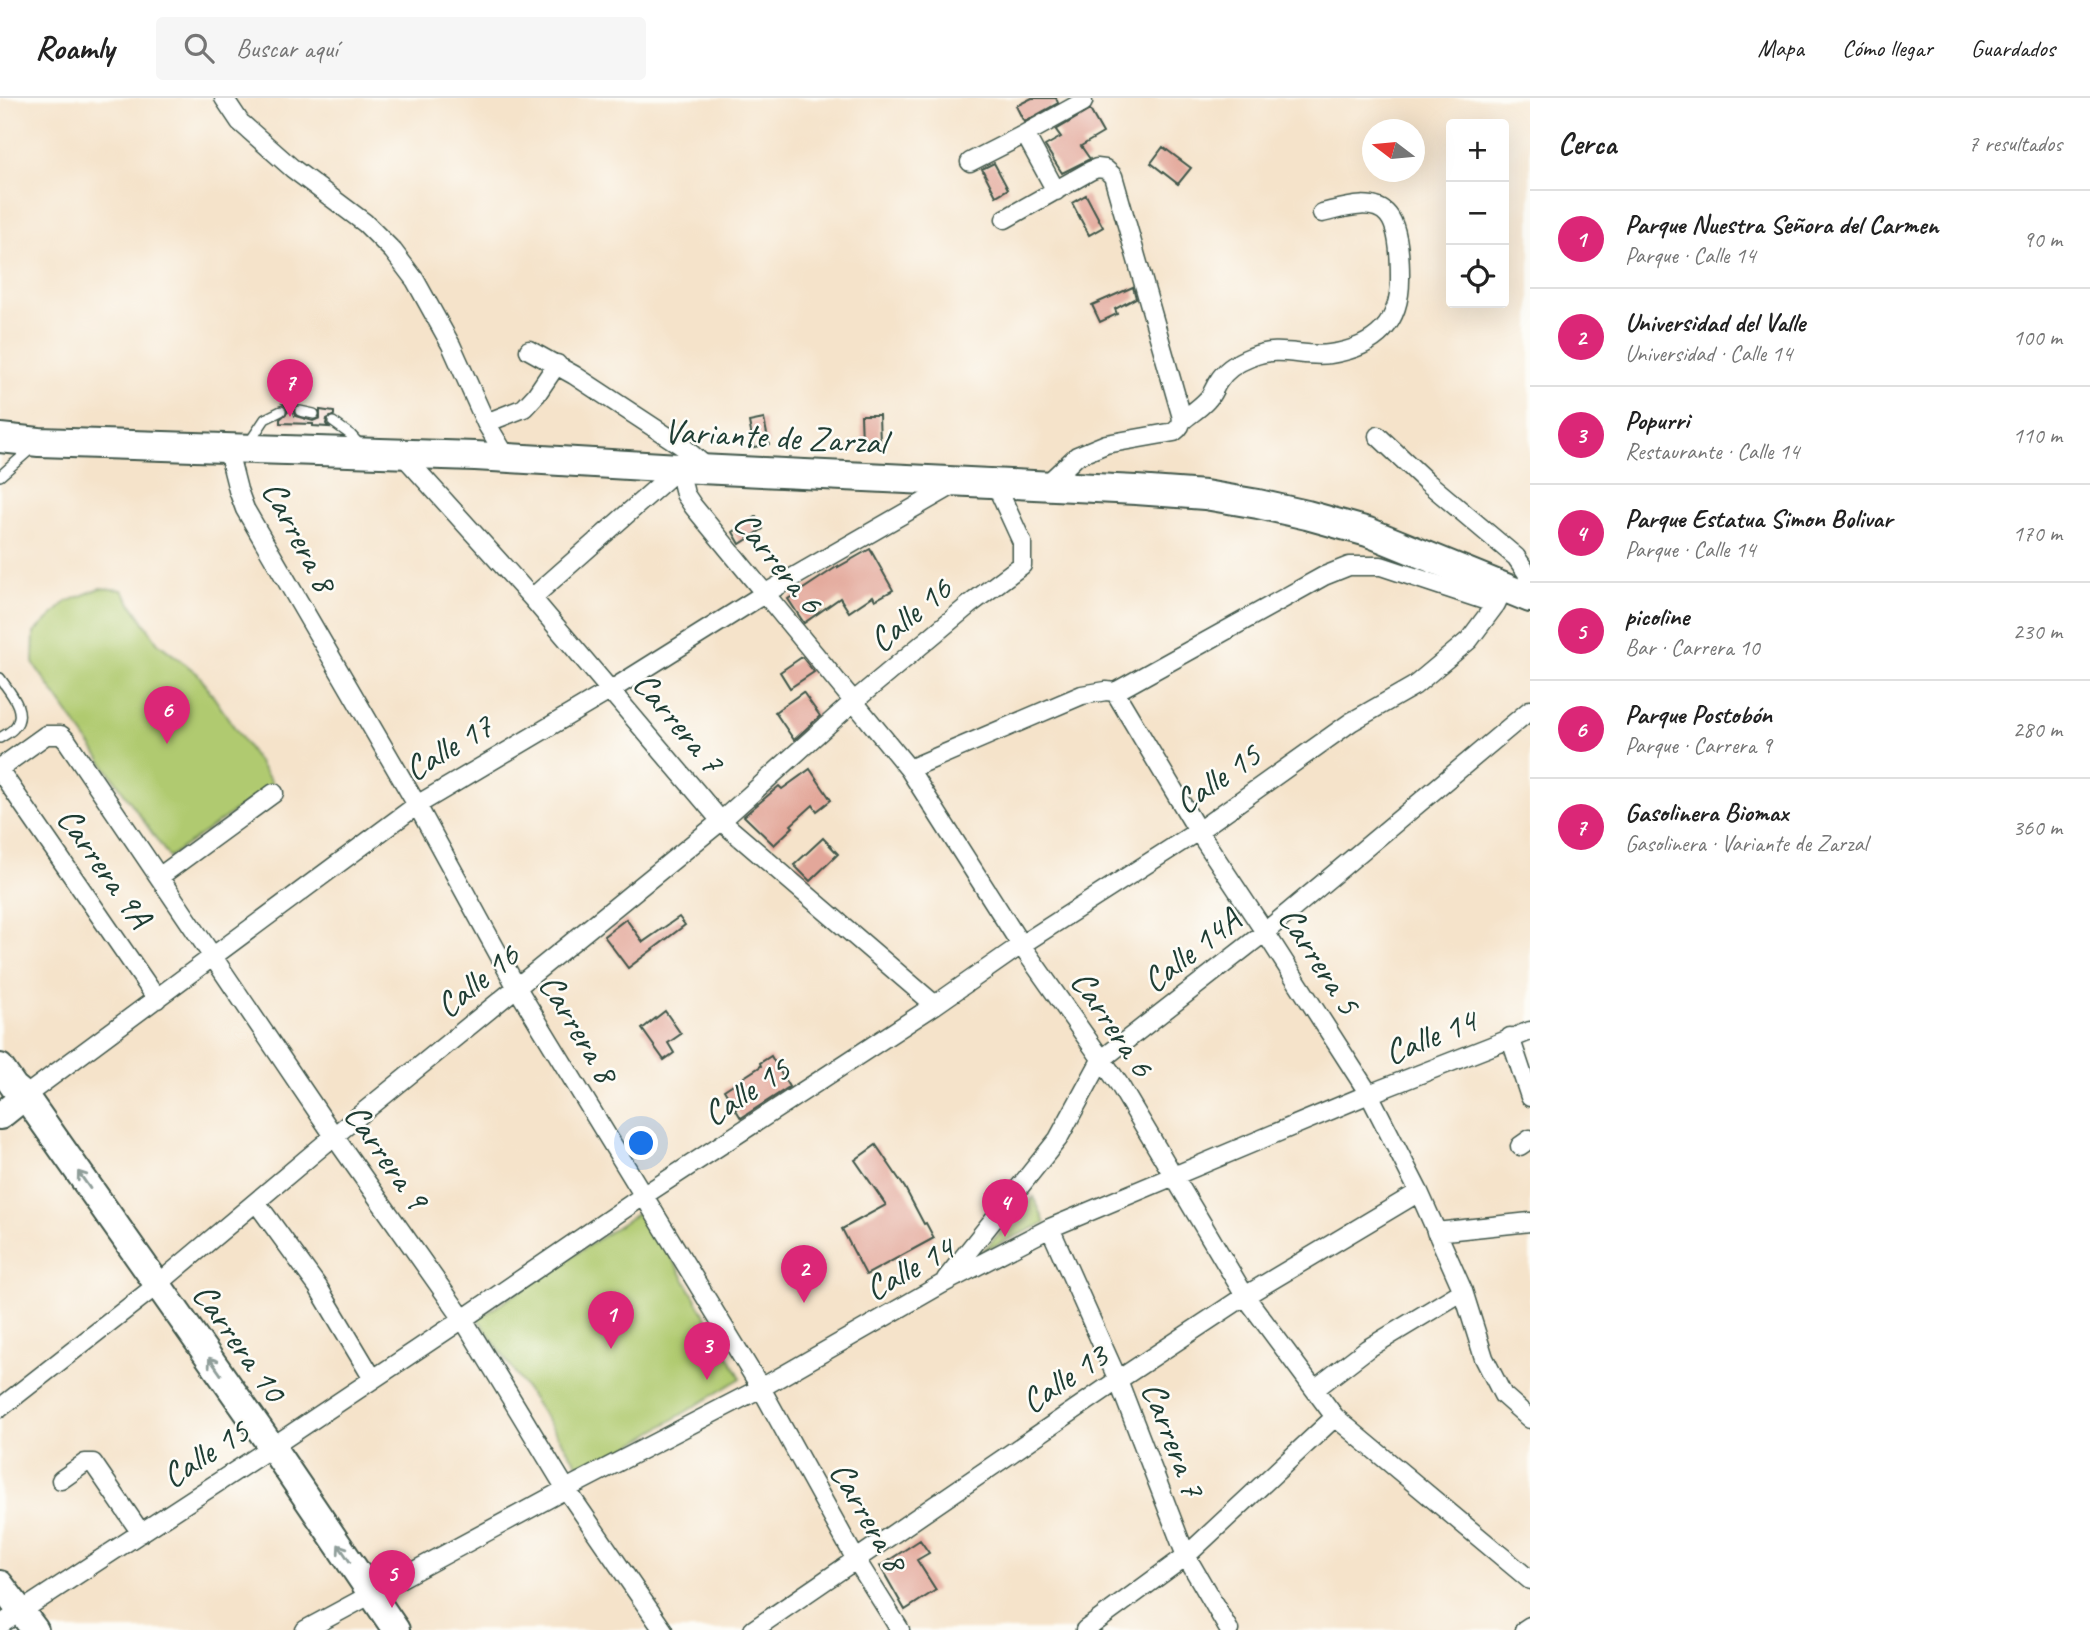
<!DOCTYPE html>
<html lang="es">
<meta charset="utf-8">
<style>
:root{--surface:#fff;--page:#f6f6f6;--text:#222;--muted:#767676;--line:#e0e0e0;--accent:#db2777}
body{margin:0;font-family:Caveat,sans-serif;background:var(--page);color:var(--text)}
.controls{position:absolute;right:21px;top:21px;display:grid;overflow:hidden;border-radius:7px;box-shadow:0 7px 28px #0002}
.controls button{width:63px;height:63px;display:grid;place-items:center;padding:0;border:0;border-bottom:2px solid var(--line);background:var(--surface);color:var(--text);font:35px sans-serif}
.compass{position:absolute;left:1362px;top:21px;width:63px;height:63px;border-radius:50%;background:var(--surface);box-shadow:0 7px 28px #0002;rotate:286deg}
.you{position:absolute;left:642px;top:1046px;width:24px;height:24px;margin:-18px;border:5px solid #fff;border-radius:50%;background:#1a73e8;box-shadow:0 0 0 10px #1a73e833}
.badge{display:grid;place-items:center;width:46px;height:46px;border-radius:50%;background:var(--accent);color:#fff;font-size:23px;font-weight:700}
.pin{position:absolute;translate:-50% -58px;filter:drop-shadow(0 2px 4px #0008)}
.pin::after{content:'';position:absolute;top:37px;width:24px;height:21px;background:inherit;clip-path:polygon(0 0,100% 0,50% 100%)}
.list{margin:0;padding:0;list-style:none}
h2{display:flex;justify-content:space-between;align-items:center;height:91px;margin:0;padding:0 28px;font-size:30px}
h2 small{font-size:23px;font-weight:400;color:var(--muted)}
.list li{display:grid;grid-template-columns:46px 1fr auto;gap:21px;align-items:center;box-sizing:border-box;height:98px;padding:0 28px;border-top:2px solid var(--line)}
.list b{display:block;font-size:26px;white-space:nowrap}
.list p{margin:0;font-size:23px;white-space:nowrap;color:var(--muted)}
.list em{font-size:23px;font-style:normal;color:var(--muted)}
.icon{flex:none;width:38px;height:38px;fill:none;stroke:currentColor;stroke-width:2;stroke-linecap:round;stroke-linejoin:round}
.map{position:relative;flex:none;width:1530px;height:1532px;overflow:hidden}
header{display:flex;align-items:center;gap:42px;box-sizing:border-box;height:98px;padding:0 35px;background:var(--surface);border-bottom:2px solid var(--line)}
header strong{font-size:33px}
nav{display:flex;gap:38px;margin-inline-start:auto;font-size:24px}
.search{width:490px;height:63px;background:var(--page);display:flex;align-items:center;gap:18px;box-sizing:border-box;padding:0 24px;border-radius:7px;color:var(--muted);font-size:26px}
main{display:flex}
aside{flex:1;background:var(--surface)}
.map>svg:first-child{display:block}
</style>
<header>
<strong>Roamly</strong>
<div class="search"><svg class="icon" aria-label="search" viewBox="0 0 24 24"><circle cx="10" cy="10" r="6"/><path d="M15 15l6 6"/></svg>Buscar aquí</div>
<nav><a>Mapa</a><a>Cómo llegar</a><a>Guardados</a></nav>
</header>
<main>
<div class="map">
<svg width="1530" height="1532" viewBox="0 0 1530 1532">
<rect width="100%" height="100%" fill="#fdfcf7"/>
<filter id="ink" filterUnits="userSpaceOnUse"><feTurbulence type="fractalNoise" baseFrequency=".0143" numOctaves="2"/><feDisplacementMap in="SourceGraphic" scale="14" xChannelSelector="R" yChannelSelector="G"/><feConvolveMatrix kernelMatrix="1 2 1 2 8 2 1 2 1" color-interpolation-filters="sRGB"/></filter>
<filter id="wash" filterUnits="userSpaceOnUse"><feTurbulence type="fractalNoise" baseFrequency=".00686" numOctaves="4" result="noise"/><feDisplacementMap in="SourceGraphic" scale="28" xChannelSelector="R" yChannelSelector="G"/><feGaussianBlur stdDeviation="1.57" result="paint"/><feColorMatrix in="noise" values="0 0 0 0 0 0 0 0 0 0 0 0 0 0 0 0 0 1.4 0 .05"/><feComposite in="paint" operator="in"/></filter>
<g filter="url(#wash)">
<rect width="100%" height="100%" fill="#f5e3ca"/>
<path fill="#b0ca70" stroke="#688452" stroke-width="2" d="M100 490 122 492 158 545 198 576 273 686 169 759 33 565 34 535 66 504Z
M1034 1099 1045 1125 983 1153Z
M644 1111 741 1280 584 1376 478 1221Z"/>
<g id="blocks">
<path fill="#e3a79a" d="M1032 0H1056L1058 5 1024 24 1016 8Z
M1090 12 1103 35 1081 48 1090 61 1062 75 1045 48 1061 39 1056 32Z
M1163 49 1191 70 1178 86 1151 65Z
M994 65 1008 91 996 98 982 71Z
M1086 97 1103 129 1089 137 1072 105Z
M1133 189 1136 200 1115 211 1117 216 1100 224 1092 207Z
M283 306 297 307 293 312 295 318 313 323 320 320V312L334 314V317L327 321 326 326 329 329 313 328V326L280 325V321L288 314 287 309Z
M861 317H879L880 344H862Z
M764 321 769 346 754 349 749 324Z
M756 419 763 431 740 446 733 434Z
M870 451 893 492 875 502 873 498 849 514 840 500 804 525 788 501 838 468V469Z
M802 559 814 574 790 590 780 574Z
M803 594 820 618 794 642 775 614Z
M810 671 831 702 817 713 813 707 791 727 793 729 774 747 744 718 779 688 782 691Z
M823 740 838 756 810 783 794 767Z
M679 819 685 827 628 870 604 838 626 821 643 844Z
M665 913 681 936 668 945 674 955 664 962 642 931Z
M771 958 789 989 741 1020 724 992 761 968 760 965Z
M876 1047 905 1090 924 1126 926 1125 934 1140 866 1177 842 1131 886 1107 855 1062Z
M920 1442 929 1455 917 1462 936 1492 905 1512 880 1468Z"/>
</g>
</g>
<g filter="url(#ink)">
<use href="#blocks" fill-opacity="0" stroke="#3f564a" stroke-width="2"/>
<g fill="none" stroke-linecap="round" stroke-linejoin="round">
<g stroke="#3f564a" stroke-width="12">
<path id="lane" d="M300 313 314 316
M333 324 351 337 361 348
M249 345 265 321 281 313
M0 378 32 350
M0 580C9 593 29 614 14 630 11 634 4 637 0 640"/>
</g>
<g stroke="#3f564a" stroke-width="21">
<path id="street" d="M224 0 240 24 292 70 365 125 393 153 415 182 451 247 486 325 507 360
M970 64 1025 36
M1056 93 1025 36 1083 4
M1005 121 1090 73 1097 70 1105 71 1113 78 1181 316C1183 324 1181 329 1174 334L1106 346 1077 358 1046 387
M529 252 574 277 682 348 709 371
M1182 323C1190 316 1200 310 1207 302 1212 297 1214 290 1218 284 1225 272 1238 264 1251 259 1280 247 1302 260 1330 256 1376 249 1401 226 1400 178 1400 161 1399 130 1388 117 1373 99 1340 111 1322 115
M486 325 524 310 536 297 557 266
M1378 338 1427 384 1516 459 1527 475 1530 489
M227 349 238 392 245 411 417 707 517 890 761 1290 855 1460 900 1532
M402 356 532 500 721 723 935 907
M532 500 679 370 685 396 693 408 909 671 1021 847 1119 986 1245 1198 1335 1319 1530 1482
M1115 594 1198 733 1265 834 1369 996 1419 1094 1463 1193 1484 1260 1503 1297 1530 1321
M0 670 46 637H61L67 643 334 1038 463 1221 566 1391 663 1532
M909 671 1082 597 1106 593 1115 594 1324 478 1349 468H1381L1496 506
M0 673 157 901
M159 779 274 695
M1510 939 1530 999
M25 998 417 707 611 592 764 496 957 385
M1520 1048 1530 1041
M256 1104 318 1189 373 1281
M1050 1130 1118 1282 1186 1458 1229 1532
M1436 1134 1530 1124
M946 1181 1058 1041 1101 962 1265 834 1530 612
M1315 1291 1367 1251 1463 1193
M0 1310 157 1187 334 1038 721 723 853 604 969 507 1022 467V444L995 385
M61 1382 85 1365H93L141 1435
M0 1527 272 1349 463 1221 643 1098 935 907 1021 847 1198 733 1351 624 1414 588 1469 542 1496 506 1504 489
M305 1532 566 1391 761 1290 942 1186 1050 1130 1369 996 1530 933
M753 1532 1118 1282 1245 1198 1419 1094
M1085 1532 1186 1458 1335 1319
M1524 1532 1530 1528"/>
</g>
<g stroke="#3f564a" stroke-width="30">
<path id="secondary" d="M0 969 14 989 25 998 272 1349 396 1532
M0 1018 25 998
M0 1486 35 1532"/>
</g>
<g stroke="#3f564a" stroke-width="32">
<path id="primary" d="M0 340 39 344 475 358 679 370 1136 392 1205 397 1258 406 1307 417 1368 434 1530 500"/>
</g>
<use href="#lane" stroke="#fff" stroke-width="9"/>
<use href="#street" stroke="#fff" stroke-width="18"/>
<use href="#secondary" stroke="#fff" stroke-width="26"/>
<use href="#primary" stroke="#fff" stroke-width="28"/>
</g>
<defs><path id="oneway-shaft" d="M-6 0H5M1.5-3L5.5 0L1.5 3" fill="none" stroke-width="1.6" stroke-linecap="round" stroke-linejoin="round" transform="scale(1.75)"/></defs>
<g stroke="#8f9e9a">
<use href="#oneway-shaft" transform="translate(84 1082) rotate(-125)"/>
<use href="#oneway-shaft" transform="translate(215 1268) rotate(-125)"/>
<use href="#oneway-shaft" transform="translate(344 1455) rotate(-124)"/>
</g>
</g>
<g text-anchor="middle" stroke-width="5" stroke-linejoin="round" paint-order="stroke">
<g font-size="35" fill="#1f3d34" stroke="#fdfcf7">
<text transform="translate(775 338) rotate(3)" y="12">Variante de Zarzal</text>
<text transform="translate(300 438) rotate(62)" y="12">Carrera 8</text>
<text transform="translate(779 464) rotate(51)" y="12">Carrera 6</text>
<text transform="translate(910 516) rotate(-40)" y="12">Calle 16</text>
<text transform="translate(679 624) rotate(50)" y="12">Carrera 7</text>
<text transform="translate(448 649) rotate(-31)" y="12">Calle 17</text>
<text transform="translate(1217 680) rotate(-35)" y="12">Calle 15</text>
<text transform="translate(105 769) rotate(55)" y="12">Carrera 9A</text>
<text transform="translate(1191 852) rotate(-38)" y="12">Calle 14A</text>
<text transform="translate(1320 862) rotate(57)" y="12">Carrera 5</text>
<text transform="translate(477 882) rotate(-39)" y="12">Calle 16</text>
<text transform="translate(1113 925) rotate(56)" y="12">Carrera 6</text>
<text transform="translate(579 930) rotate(59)" y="12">Carrera 8</text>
<text transform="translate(1430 938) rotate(-22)" y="12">Calle 14</text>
<text transform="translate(746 993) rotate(-33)" y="12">Calle 15</text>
<text transform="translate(387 1058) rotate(55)" y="12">Carrera 9</text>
<text transform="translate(909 1170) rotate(-29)" y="12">Calle 14</text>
<text transform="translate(240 1244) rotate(55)" y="12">Carrera 10</text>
<text transform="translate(1064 1280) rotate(-34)" y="12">Calle 13</text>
<text transform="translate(1174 1341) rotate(69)" y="12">Carrera 7</text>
<text transform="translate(205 1355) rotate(-33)" y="12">Calle 15</text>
<text transform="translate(869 1418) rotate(60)" y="12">Carrera 8</text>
</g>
</g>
</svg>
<div class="controls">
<button>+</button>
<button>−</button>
<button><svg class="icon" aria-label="locate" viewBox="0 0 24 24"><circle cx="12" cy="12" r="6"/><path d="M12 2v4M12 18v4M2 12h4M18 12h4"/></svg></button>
</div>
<svg class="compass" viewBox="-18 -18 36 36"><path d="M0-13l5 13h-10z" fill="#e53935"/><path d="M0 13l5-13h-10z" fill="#767676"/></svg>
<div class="you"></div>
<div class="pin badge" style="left:611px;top:1251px">1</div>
<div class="pin badge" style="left:804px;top:1205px">2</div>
<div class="pin badge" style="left:707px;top:1282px">3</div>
<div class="pin badge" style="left:1005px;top:1139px">4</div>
<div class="pin badge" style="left:392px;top:1510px">5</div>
<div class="pin badge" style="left:167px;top:646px">6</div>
<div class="pin badge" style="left:290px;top:319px">7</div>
</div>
<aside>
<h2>Cerca<small>7 resultados</small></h2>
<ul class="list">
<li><span class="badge">1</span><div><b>Parque Nuestra Señora del Carmen</b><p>Parque · Calle 14</p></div><em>90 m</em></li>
<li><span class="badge">2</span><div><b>Universidad del Valle</b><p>Universidad · Calle 14</p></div><em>100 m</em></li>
<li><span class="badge">3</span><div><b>Popurri</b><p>Restaurante · Calle 14</p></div><em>110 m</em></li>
<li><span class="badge">4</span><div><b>Parque Estatua Simon Bolivar</b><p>Parque · Calle 14</p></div><em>170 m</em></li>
<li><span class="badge">5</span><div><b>picoline</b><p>Bar · Carrera 10</p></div><em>230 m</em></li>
<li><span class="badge">6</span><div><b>Parque Postobón</b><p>Parque · Carrera 9</p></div><em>280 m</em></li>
<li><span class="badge">7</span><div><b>Gasolinera Biomax</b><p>Gasolinera · Variante de Zarzal</p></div><em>360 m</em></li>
</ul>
</aside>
</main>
